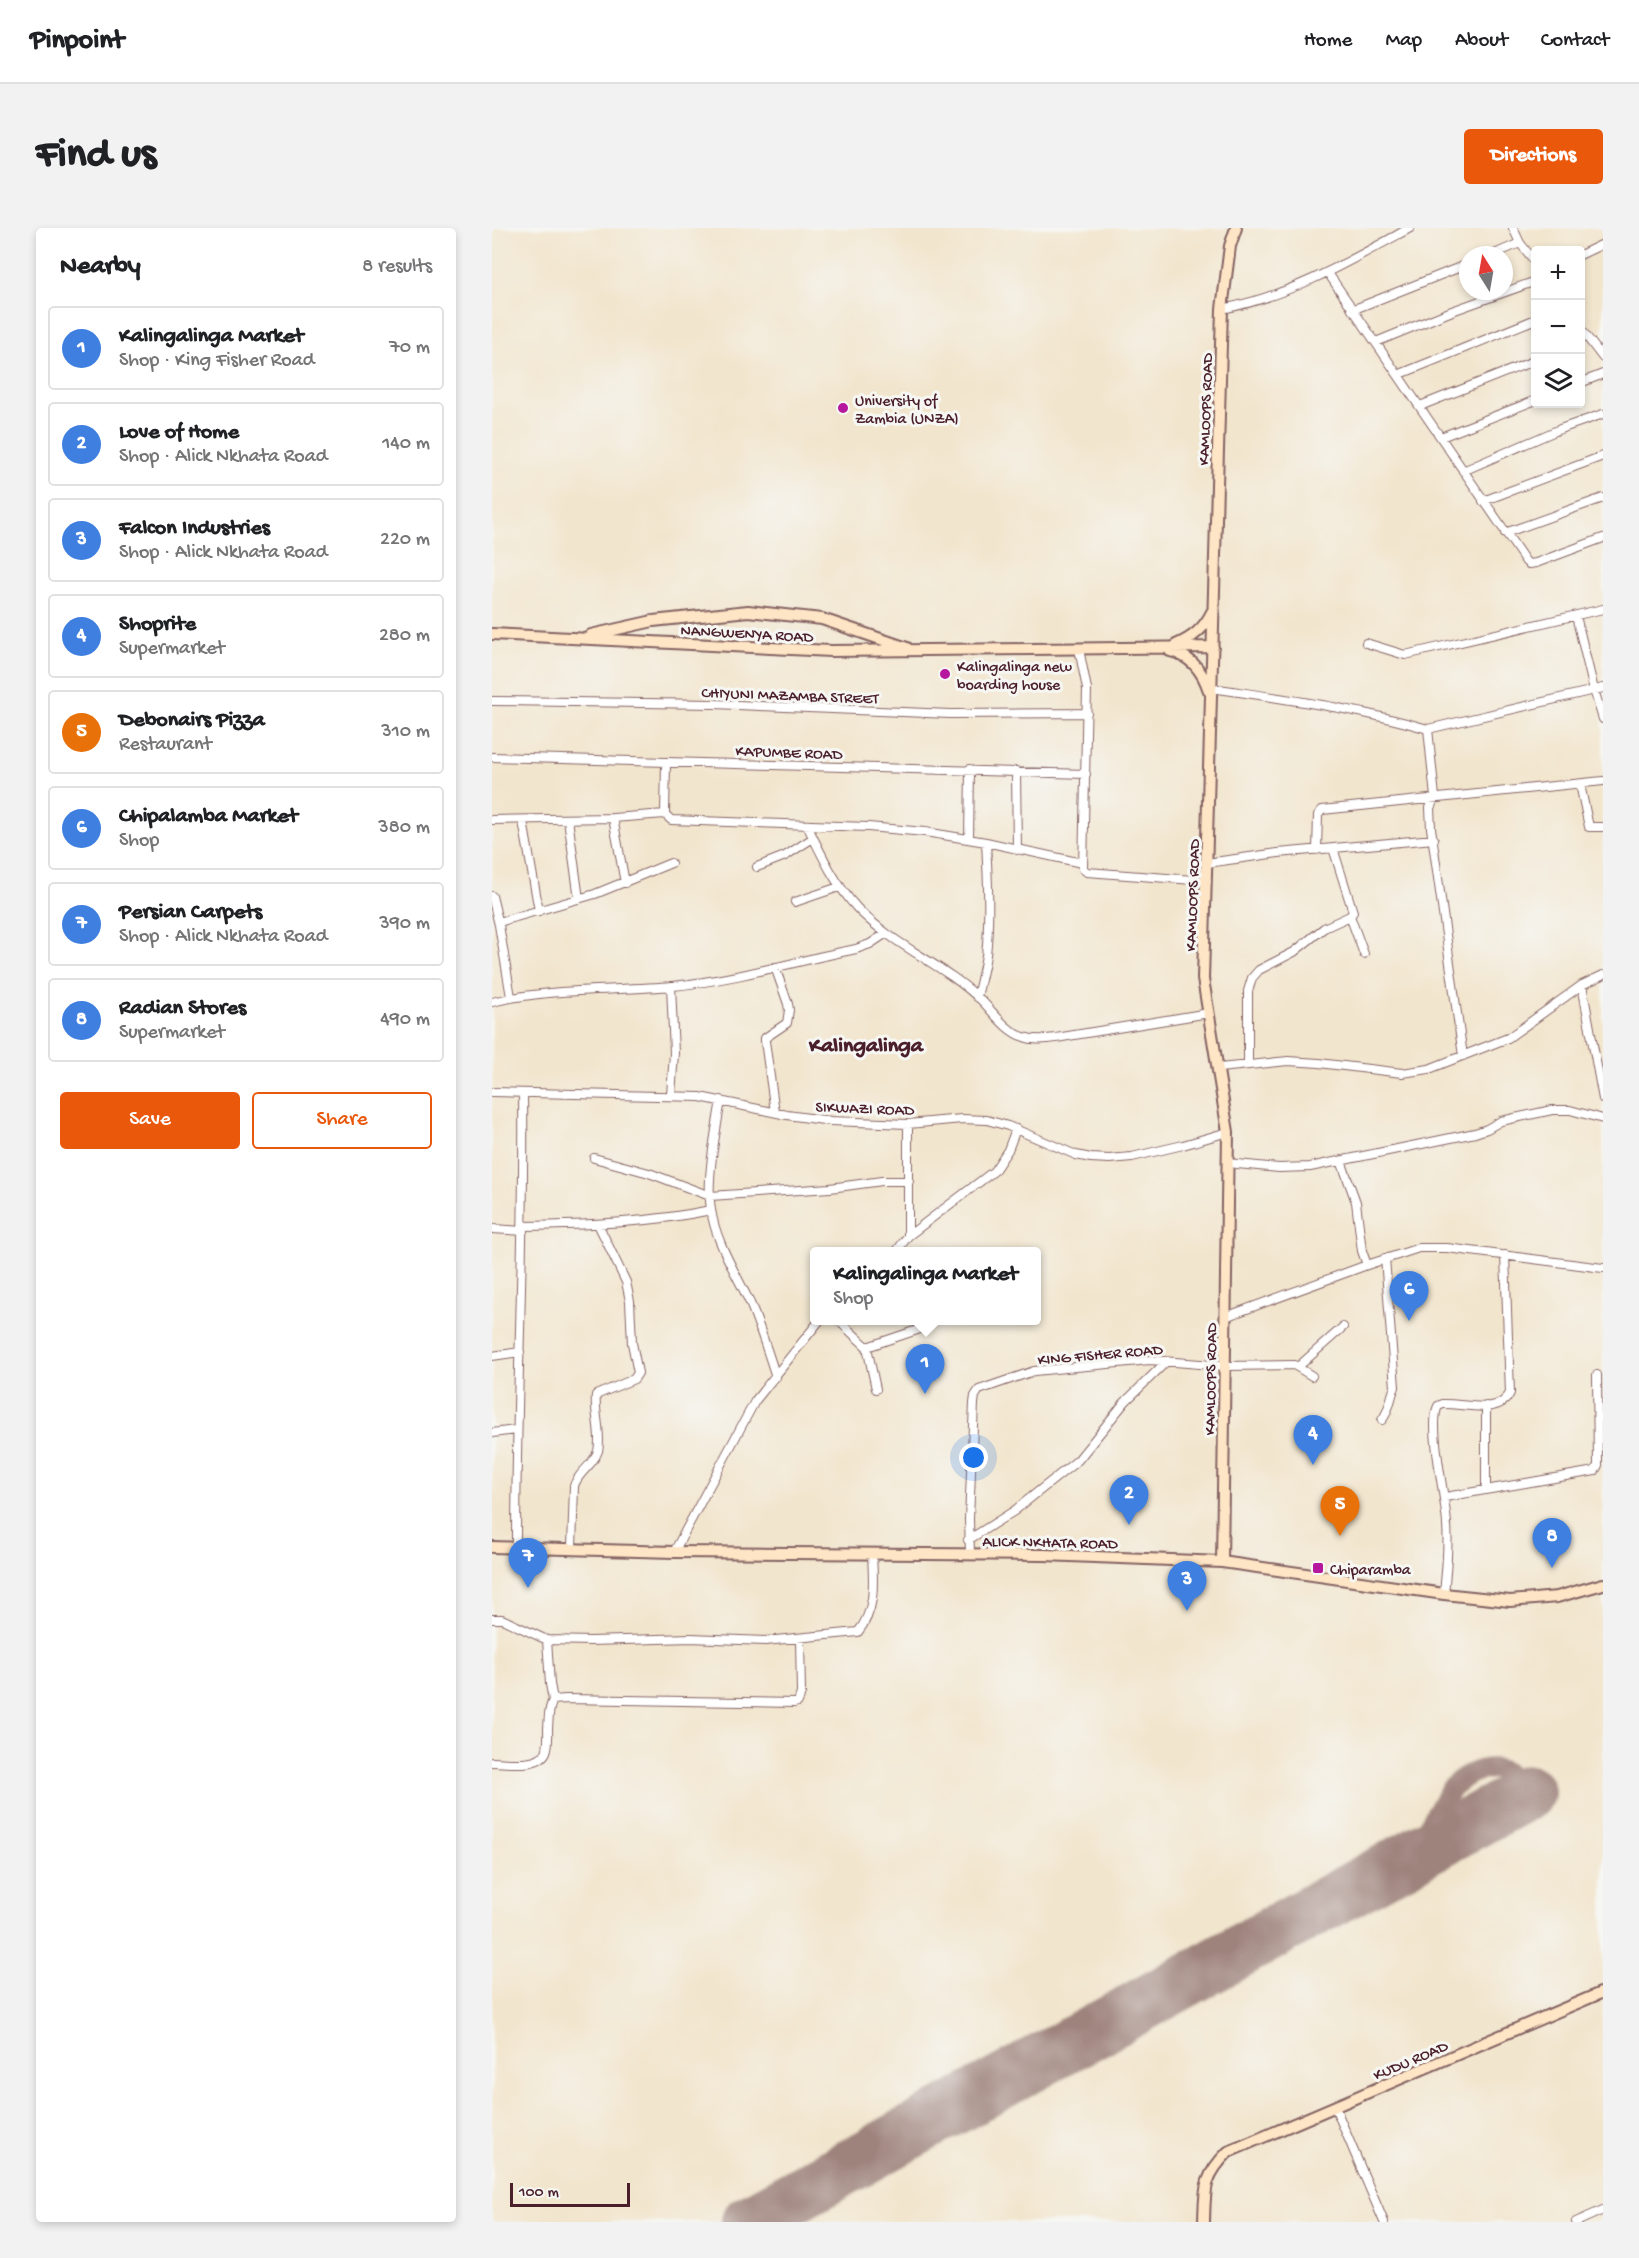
<!DOCTYPE html>
<meta charset="utf-8">
<style>
:root{--surface:#fff;--page:#f2f2f2;--text:#202124;--muted:#757577;--line:#e0e0e0;--accent:#ea580c}
body{margin:0;font-family:"Gochi Hand",sans-serif;background:var(--page);color:var(--text)}
.controls{position:absolute;right:18px;top:18px;display:grid;overflow:hidden;border-radius:6px;box-shadow:0 3px 9px #0003}
.controls button{width:54px;height:54px;display:grid;place-items:center;padding:0;border:0;border-bottom:2px solid var(--line);background:var(--surface);color:var(--text);font:30px sans-serif}
.compass{position:absolute;left:967px;top:18px;width:54px;height:54px;border-radius:50%;background:var(--surface);box-shadow:0 3px 9px #0003;rotate:349deg}
.scale{position:absolute;left:18px;bottom:15px;width:120px;box-sizing:border-box;padding-left:6px;border:3px solid #4a1f2b;border-top:0;font-size:16px;line-height:21px;white-space:nowrap;color:#4a1f2b;-webkit-text-stroke:4px #f6f6f2;paint-order:stroke}
.you{position:absolute;left:482px;top:1230px;width:21px;height:21px;margin:-15px;border:4px solid #fff;border-radius:50%;background:#1a73e8;box-shadow:0 0 0 9px #1a73e833}
.badge{display:grid;place-items:center;width:39px;height:39px;border-radius:50%;background:var(--accent);color:#fff;font-size:20px;font-weight:700}
.pin{position:absolute;translate:-50% -50px;filter:drop-shadow(0 2px 3px #0008)}
.pin::after{content:'';position:absolute;top:32px;width:21px;height:18px;background:inherit;clip-path:polygon(0 0,100% 0,50% 100%)}
.popup{position:absolute;left:318px;top:1019px;width:231px;height:78px;box-sizing:border-box;display:grid;place-content:center;border-radius:6px;background:var(--surface);filter:drop-shadow(0 2px 4px #0005);font-size:20px;white-space:nowrap;color:var(--muted)}
.popup b{font-size:22px;color:var(--text)}
.popup::after{content:'';position:absolute;left:50%;top:100%;margin-left:-12px;border:12px solid transparent;border-top-color:var(--surface)}
.list{margin:0;padding:0;list-style:none}
h2{display:flex;justify-content:space-between;align-items:center;height:78px;margin:0;padding:0 24px;font-size:26px}
h2 small{font-size:20px;font-weight:400;color:var(--muted)}
.list li{display:grid;grid-template-columns:39px 1fr auto;gap:18px;align-items:center;box-sizing:border-box;height:84px;margin:0 12px 12px;padding:0 12px;border:2px solid var(--line);border-radius:6px}
.list b{display:block;font-size:22px;white-space:nowrap}
.list p{margin:0;font-size:20px;white-space:nowrap;color:var(--muted)}
.list em{font-size:20px;font-style:normal;color:var(--muted)}
.actions{display:flex;gap:12px;padding:18px 24px}
.actions a{flex:1;padding:14px 0;border:2px solid var(--accent);border-radius:6px;text-align:center;font-size:21px;color:var(--accent)}
.actions .main{background:var(--accent);color:#fff}
.icon{flex:none;width:33px;height:33px;fill:none;stroke:currentColor;stroke-width:2;stroke-linecap:round;stroke-linejoin:round}
.map{position:relative;flex:none;width:1111px;height:1994px;overflow:hidden;border-radius:6px}
header{display:flex;align-items:center;gap:36px;box-sizing:border-box;height:84px;padding:0 30px;background:var(--surface);border-bottom:2px solid var(--line)}
header strong{font-size:28px}
nav{display:flex;gap:33px;margin-inline-start:auto;font-size:21px}
.intro{display:flex;align-items:center;justify-content:space-between;box-sizing:border-box;height:144px;padding:0 36px}
h1{margin:0;font-size:42px}
.button{padding:15px 27px;border-radius:6px;background:var(--accent);color:#fff;font-size:21px;font-weight:700}
main{display:flex;gap:36px;padding:0 36px}
aside{flex:1;background:var(--surface);border-radius:6px;box-shadow:0 3px 9px #0003}
.map>svg:first-child{display:block}
</style>
<header>
<strong>Pinpoint</strong>
<nav><a>Home</a><a>Map</a><a>About</a><a>Contact</a></nav>
</header>
<div class="intro"><h1>Find us</h1><a class="button">Directions</a></div>
<main>
<aside>
<h2>Nearby<small>8 results</small></h2>
<ul class="list">
<li><span class="badge" style="background:#3f7fe0">1</span><div><b>Kalingalinga Market</b><p>Shop · King Fisher Road</p></div><em>70 m</em></li>
<li><span class="badge" style="background:#3f7fe0">2</span><div><b>Love of Home</b><p>Shop · Alick Nkhata Road</p></div><em>140 m</em></li>
<li><span class="badge" style="background:#3f7fe0">3</span><div><b>Falcon Industries</b><p>Shop · Alick Nkhata Road</p></div><em>220 m</em></li>
<li><span class="badge" style="background:#3f7fe0">4</span><div><b>Shoprite</b><p>Supermarket</p></div><em>280 m</em></li>
<li><span class="badge" style="background:#e8710a">5</span><div><b>Debonairs Pizza</b><p>Restaurant</p></div><em>310 m</em></li>
<li><span class="badge" style="background:#3f7fe0">6</span><div><b>Chipalamba Market</b><p>Shop</p></div><em>380 m</em></li>
<li><span class="badge" style="background:#3f7fe0">7</span><div><b>Persian Carpets</b><p>Shop · Alick Nkhata Road</p></div><em>390 m</em></li>
<li><span class="badge" style="background:#3f7fe0">8</span><div><b>Radian Stores</b><p>Supermarket</p></div><em>490 m</em></li>
</ul>
<div class="actions"><a class="main">Save</a><a>Share</a></div>
</aside>
<div class="map">
<svg width="1111" height="1994" viewBox="0 0 1111 1994">
<rect width="100%" height="100%" fill="#f6f6f2"/>
<filter id="ink" filterUnits="userSpaceOnUse"><feTurbulence type="fractalNoise" baseFrequency=".0167" numOctaves="2"/><feDisplacementMap in="SourceGraphic" scale="12" xChannelSelector="R" yChannelSelector="G"/><feConvolveMatrix kernelMatrix="1 2 1 2 8 2 1 2 1" color-interpolation-filters="sRGB"/></filter>
<filter id="wash" filterUnits="userSpaceOnUse"><feTurbulence type="fractalNoise" baseFrequency=".008" numOctaves="4" result="noise"/><feDisplacementMap in="SourceGraphic" scale="24" xChannelSelector="R" yChannelSelector="G"/><feGaussianBlur stdDeviation="1.35" result="paint"/><feColorMatrix in="noise" values="0 0 0 0 0 0 0 0 0 0 0 0 0 0 0 0 0 1.4 0 .05"/><feComposite in="paint" operator="in"/></filter>
<g filter="url(#wash)">
<rect width="100%" height="100%" fill="#f2e5cd"/>
<g fill="none" stroke-linecap="round" stroke-linejoin="round">
<path stroke="#9e827c" stroke-width="21" d="M918 1629 958 1562C977 1537 1029 1527 1021 1572"/>
<path stroke="#9e827c" stroke-width="54" d="M256 1994 1036 1564"/>
</g>
</g>
<g filter="url(#ink)">
<g fill="none" stroke-linecap="round" stroke-linejoin="round">
<g stroke="#856464" stroke-width="10">
<path id="street" d="M1028 15 1044 35
M1000 27 1028 15 1021 0
M1088 27 1111 16
M836 45 1034 334 1037 336 1044 335 1111 310
M730 81C798 68 858 33 918 0
M860 82 976 36
M1088 100 1111 130
M884 114 960 83 1044 53
M906 147 1044 91
M1088 155 1111 146
M928 178 1044 132
M949 209 1044 172
M971 243 1068 201 1111 186
M991 273 1111 228
M1013 305 1111 270
M1084 388 1102 462 1111 491
M874 415 913 427 1111 381
M587 421 595 461 591 641 595 644 715 653
M720 460C792 471 865 480 936 501L943 569 938 580 939 600 971 828
M0 473 223 476 458 486 595 485
M936 501 1111 460
M0 529 594 546
M174 534 173 586 179 592 376 599 433 604 494 614 590 635
M524 543 525 622
M1088 556 1097 599H1111
M121 590 133 655
M76 591 87 671
M0 592 121 590 173 586
M31 593 47 683
M315 597C329 626 343 656 365 680 401 718 452 736 490 773 502 785 515 804 532 809 542 813 553 811 564 810L717 785
M477 611 478 541
M825 622 826 587 830 582 1111 553
M715 635 786 625 942 611
M265 639 293 628 321 610
M0 668 7 697 19 769
M303 674 347 659
M858 688 872 726
M7 694 103 666 179 635
M1090 757 1111 871
M485 769C488 755 492 741 494 727 498 690 496 652 494 614
M0 774C59 760 121 763 181 758 243 752 303 733 364 721L378 716 393 706
M756 836V763L760 750 767 742 802 724 832 700 858 688 861 684 841 620
M727 840 796 833 827 835 910 845 937 841 1016 810 1090 757 1111 747
M0 864 208 869 295 887 339 893 416 896 470 891 495 892 516 898 584 927 599 930 617 931 640 929 691 917 736 904
M179 867 182 825 179 758
M229 872C224 903 214 951 219 982 224 1015 244 1045 258 1075 268 1099 276 1124 284 1149
M283 884 273 813V810L295 795 297 782 296 776 283 739
M416 896V1008
M102 930 157 945 218 968 338 960 390 953H417
M849 933 864 974 870 1023 875 1037
M735 935 787 940 818 939 983 905 995 901 1009 893 1060 882H1078L1111 891
M31 998C94 997 157 995 219 982
M0 1001 31 1003
M404 1024 416 1008 502 943 516 922 524 901
M733 1089 875 1037 927 1020H955L1111 1040
M346 1092 375 1119 384 1161
M375 1119 431 1100
M0 1128 28 1124
M807 1138 851 1099
M890 1192C898 1182 898 1170 903 1159L893 1030
M0 1205 24 1202
M994 1261V1178
M953 1269 1103 1243 1106 1237 1105 1147
M476 1312 522 1283 586 1232 633 1174 675 1133
M24 1319C24 1168 33 1016 31 865
M80 1320 82 1258C86 1244 101 1238 106 1223 110 1206 102 1185 104 1167L142 1151 146 1145 140 1115 138 1073 134 1054 106 996
M182 1324 263 1173 328 1092
M478 1326 477 1291 482 1175 483 1168 487 1162 542 1143 658 1132 733 1138 802 1137 820 1148
M952 1366C954 1343 957 1320 955 1297 954 1269 936 1198 946 1178L951 1176C972 1175 1007 1188 1018 1165L1013 1027
M0 1391H10L55 1412
M61 1472 58 1456 55 1412 99 1413 199 1410 273 1413 366 1404C385 1381 381 1352 380 1325
M0 1534C14 1534 47 1540 54 1524 57 1517 56 1507 56 1500 57 1490 56 1481 61 1472L74 1471 302 1475 306 1474 309 1465 308 1411
M843 1879 892 1994
M1084 1994 1111 1982"/>
</g>
<g stroke="#856464" stroke-width="14">
<path id="secondary" d="M0 406 339 423 721 419
M99 407 161 393 256 383 330 391 415 420
M684 417C700 410 712 401 720 384
M678 423C699 428 711 444 717 463
M0 1319 182 1324 552 1327 730 1334 952 1366 1018 1373 1065 1369 1111 1356
M730 1334 736 904 711 751 730 81 738 18 744 0
M712 1994C713 1961 711 1949 736 1924L1111 1764"/>
</g>
<use href="#street" stroke="#fff" stroke-width="8"/>
<use href="#secondary" stroke="#fde5c5" stroke-width="10"/>
</g>
</g>
<g fill="#b5179e" stroke="#f6f6f2" stroke-width="2">
<circle cx="351" cy="180" r="6"/>
<circle cx="453" cy="446" r="6"/>
<rect x="820" y="1334" width="12" height="12" rx="3"/>
</g>
<g text-anchor="middle" stroke-width="6" stroke-linejoin="round" paint-order="stroke">
<g font-size="16" fill="#4a1f2b" stroke="#f6f6f2" text-anchor="start">
<text x="363" y="177">University of<tspan x="363" dy="18">Zambia (UNZA)</tspan></text>
<text x="465" y="443">Kalingalinga new<tspan x="465" dy="18">boarding house</tspan></text>
<text x="838" y="1346">Chiparamba</text>
</g>
<g font-size="16" fill="#4a1f2b" stroke="#f6f6f2">
<text transform="translate(712 181) rotate(-88)" y="6">KAMLOOPS ROAD</text>
<text transform="translate(255 404) rotate(3)" y="6">NANGWENYA ROAD</text>
<text transform="translate(298 466) rotate(2)" y="6">CHIYUNI MAZAMBA STREET</text>
<text transform="translate(297 523) rotate(2)" y="6">KAPUMBE ROAD</text>
<text transform="translate(699 667) rotate(-88)" y="6">KAMLOOPS ROAD</text>
<text transform="translate(373 879) rotate(2)" y="6">SIKWAZI ROAD</text>
<text transform="translate(608 1125) rotate(-5)" y="6">KING FISHER ROAD</text>
<text transform="translate(717 1151) rotate(-89)" y="6">KAMLOOPS ROAD</text>
<text transform="translate(558 1313) rotate(1)" y="6">ALICK NKHATA ROAD</text>
<text transform="translate(918 1831) rotate(-23)" y="6">KUDU ROAD</text>
</g>
<g font-size="22" font-weight="bold" fill="#4a1f2b" stroke="#f6f6f2">
<text x="374" y="823">Kalingalinga</text>
</g>
</g>
</svg>
<div class="controls">
<button>+</button>
<button>−</button>
<button><svg class="icon" aria-label="layers" viewBox="0 0 24 24"><path d="M12 4l9 5-9 5-9-5zM3 14l9 5 9-5"/></svg></button>
</div>
<svg class="compass" viewBox="-18 -18 36 36"><path d="M0-13l5 13h-10z" fill="#e53935"/><path d="M0 13l5-13h-10z" fill="#757577"/></svg>
<div class="scale">100 m</div>
<div class="you"></div>
<div class="pin badge" style="left:433px;top:1166px;background:#3f7fe0">1</div>
<div class="popup"><b>Kalingalinga Market</b>Shop</div>
<div class="pin badge" style="left:637px;top:1297px;background:#3f7fe0">2</div>
<div class="pin badge" style="left:695px;top:1383px;background:#3f7fe0">3</div>
<div class="pin badge" style="left:821px;top:1237px;background:#3f7fe0">4</div>
<div class="pin badge" style="left:848px;top:1308px;background:#e8710a">5</div>
<div class="pin badge" style="left:917px;top:1093px;background:#3f7fe0">6</div>
<div class="pin badge" style="left:36px;top:1360px;background:#3f7fe0">7</div>
<div class="pin badge" style="left:1060px;top:1340px;background:#3f7fe0">8</div>
</div>
</main>
